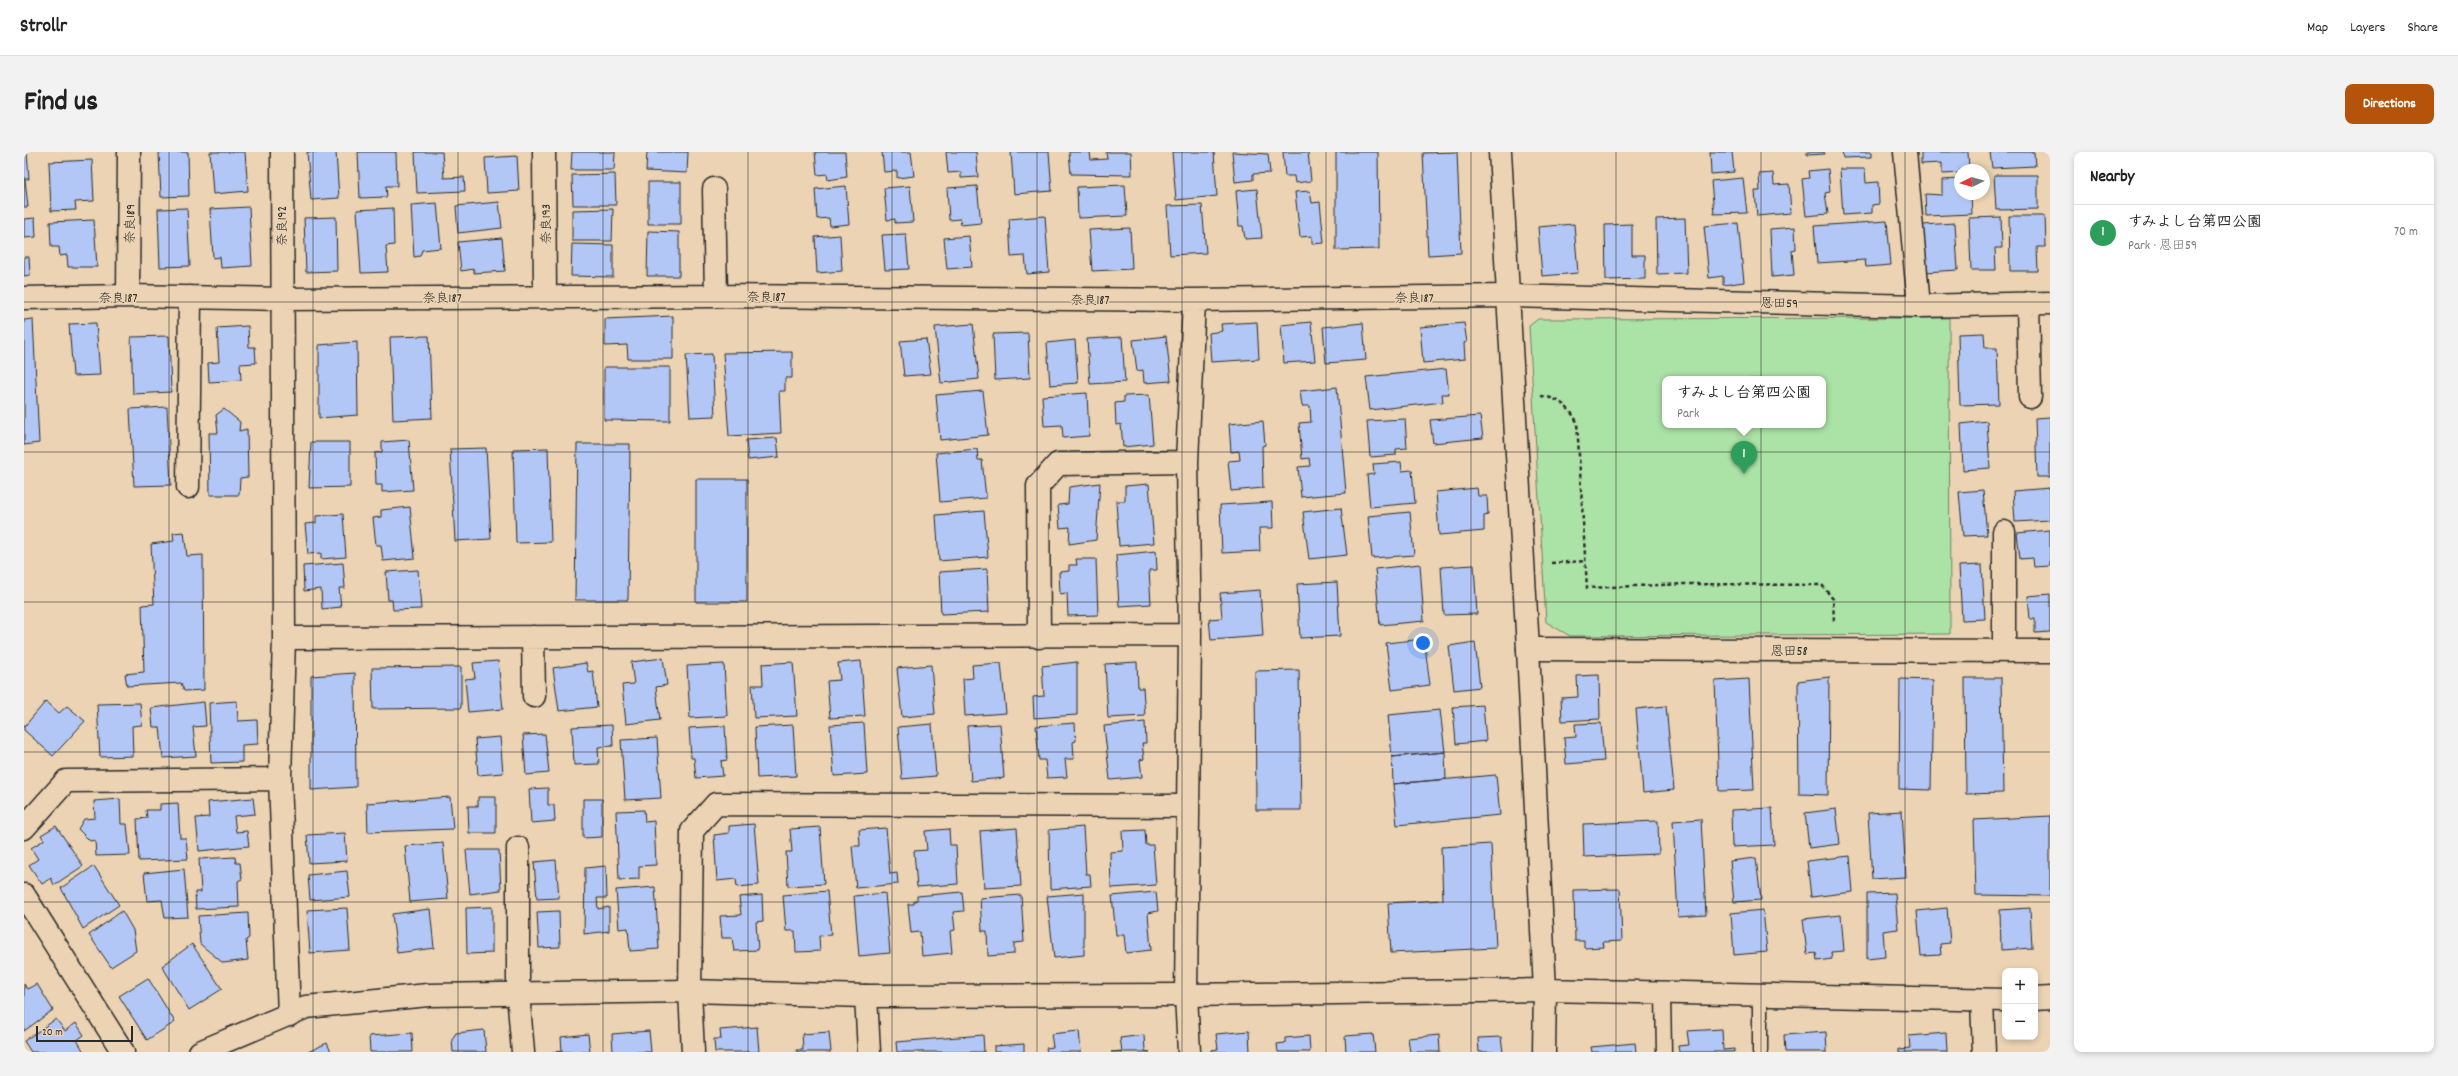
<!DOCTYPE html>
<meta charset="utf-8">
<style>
:root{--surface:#fff;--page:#f2f2f2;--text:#222;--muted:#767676;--line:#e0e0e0;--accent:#b45309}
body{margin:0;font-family:Dekko,"Klee One",sans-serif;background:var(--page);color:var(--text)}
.controls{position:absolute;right:12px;bottom:12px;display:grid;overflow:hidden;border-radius:8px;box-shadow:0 2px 6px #0003}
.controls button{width:36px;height:36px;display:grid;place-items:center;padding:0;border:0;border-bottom:1px solid var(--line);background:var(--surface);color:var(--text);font:20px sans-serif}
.compass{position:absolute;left:1930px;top:12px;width:36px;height:36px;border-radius:50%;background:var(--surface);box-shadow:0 2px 6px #0003;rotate:265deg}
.scale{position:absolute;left:12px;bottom:10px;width:97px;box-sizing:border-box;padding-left:4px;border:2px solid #2b2b2b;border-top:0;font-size:11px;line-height:14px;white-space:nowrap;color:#2b2b2b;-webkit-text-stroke:3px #ebd3b3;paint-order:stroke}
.you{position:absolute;left:1399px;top:491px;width:14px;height:14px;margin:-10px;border:3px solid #fff;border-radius:50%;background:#1a73e8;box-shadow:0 0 0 6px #1a73e833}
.badge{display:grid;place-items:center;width:26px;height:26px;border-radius:50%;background:var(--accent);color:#fff;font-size:13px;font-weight:700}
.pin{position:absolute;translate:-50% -33px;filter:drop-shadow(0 1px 2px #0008)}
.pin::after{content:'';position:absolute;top:21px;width:14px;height:12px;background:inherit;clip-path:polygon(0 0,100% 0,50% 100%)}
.popup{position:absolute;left:1638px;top:224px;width:164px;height:52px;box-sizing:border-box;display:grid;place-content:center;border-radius:8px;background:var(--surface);filter:drop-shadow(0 1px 3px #0005);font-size:13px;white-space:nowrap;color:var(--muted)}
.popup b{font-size:15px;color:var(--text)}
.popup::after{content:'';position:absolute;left:50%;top:100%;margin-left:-8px;border:8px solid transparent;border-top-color:var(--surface)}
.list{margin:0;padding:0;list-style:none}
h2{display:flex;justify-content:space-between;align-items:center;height:52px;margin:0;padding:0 16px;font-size:17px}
h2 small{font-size:13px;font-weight:400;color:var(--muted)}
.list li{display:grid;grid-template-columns:26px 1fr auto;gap:12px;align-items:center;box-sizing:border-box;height:56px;padding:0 16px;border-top:1px solid var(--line)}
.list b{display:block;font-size:15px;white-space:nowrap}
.list p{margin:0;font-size:13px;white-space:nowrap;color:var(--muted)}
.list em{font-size:13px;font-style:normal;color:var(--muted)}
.map{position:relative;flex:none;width:2026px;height:900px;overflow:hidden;border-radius:8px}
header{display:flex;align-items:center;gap:24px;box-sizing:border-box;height:56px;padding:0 20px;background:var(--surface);border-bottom:1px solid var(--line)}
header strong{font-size:19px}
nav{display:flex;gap:22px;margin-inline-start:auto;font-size:14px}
.intro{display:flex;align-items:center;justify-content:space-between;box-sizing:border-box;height:96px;padding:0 24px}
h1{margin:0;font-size:28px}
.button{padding:10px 18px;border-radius:8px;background:var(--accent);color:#fff;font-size:14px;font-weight:700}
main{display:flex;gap:24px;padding:0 24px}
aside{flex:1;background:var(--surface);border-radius:8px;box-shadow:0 2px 6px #0003}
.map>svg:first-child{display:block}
</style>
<header>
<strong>Strollr</strong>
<nav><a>Map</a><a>Layers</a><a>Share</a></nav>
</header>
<div class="intro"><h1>Find us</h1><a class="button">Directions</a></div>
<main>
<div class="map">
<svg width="2026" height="900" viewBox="0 0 2026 900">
<rect width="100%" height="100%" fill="#ebd3b3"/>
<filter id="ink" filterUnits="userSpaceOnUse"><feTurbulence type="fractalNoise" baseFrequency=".025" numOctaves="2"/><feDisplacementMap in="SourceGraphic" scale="8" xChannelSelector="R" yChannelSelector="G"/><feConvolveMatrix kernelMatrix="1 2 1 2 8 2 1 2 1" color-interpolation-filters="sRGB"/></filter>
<g filter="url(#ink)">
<path fill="#abe2a6" stroke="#6b8668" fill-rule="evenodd" d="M1925 166 1926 482 1546 484 1522 470 1505 174 1514 167ZM1641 227H1799V273H1641Z"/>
<path fill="#b2c7f6" stroke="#2b2b2b" d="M0 0H3L5 27H1L4 55H0Z
M135 0H164L165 44 137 45Z
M186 0H221L224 39 189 42Z
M283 0H312L315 46 287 48Z
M334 0H372L373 34H362L363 45 336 46Z
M391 0H418L420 26 440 25 441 39 393 41Z
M548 0H591L590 18H547Z
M623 0H664L663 21 622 19Z
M791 0H821L823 25 804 28 803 22 793 23Z
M858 0H887L890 24 873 26V19L860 20Z
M922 0H952L954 25 937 26V20L924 21Z
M987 0H1025L1028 39 990 42Z
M1045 0H1066L1067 8 1083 7 1082 0H1107L1108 23 1047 22Z
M1148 0H1190L1193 44 1152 48Z
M1208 0 1244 2 1246 21 1229 22V28L1211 30Z
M1259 0H1284L1287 29 1271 31 1270 24H1261Z
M1312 0H1354L1355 97 1312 98Z
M1433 0 1437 101 1404 103 1399 1Z
M1686 0H1708L1710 20 1687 22Z
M1783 0H1800L1801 2 1783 3Z
M1818 0H1848V5L1819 6Z
M1897 0H1944L1945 18H1936V21L1918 22V11L1897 12Z
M1966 0H2010L2011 14 1968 16Z
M493 4 495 39 463 41 461 6Z
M68 8 70 49 51 50 52 58 27 59 25 10Z
M1804 17 1806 40 1801 41 1804 62 1782 64 1778 27 1785 26 1784 19Z
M1816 17H1841L1842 31 1854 30 1855 52 1848 53V61L1819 63Z
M1749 21 1750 33 1765 32 1767 61 1733 64 1731 39H1736L1735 22Z
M591 22 592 53H549L548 23Z
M1970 23H2014V57L1972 58Z
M1719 26 1723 61 1690 62 1687 29Z
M1936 27V42H1947L1948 62 1902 64 1901 42 1918 43V28Z
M624 30H657V72H624Z
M1101 33 1103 64 1054 66 1053 35Z
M822 34 825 72 806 74 805 66 793 67 791 37Z
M886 34 889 70 871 71V67L863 68 860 36Z
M953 34 957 71 937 73 936 67 925 68 923 36Z
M1233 37 1238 86 1221 87 1219 74H1215L1212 39Z
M1286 39 1288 51 1296 50 1300 91 1288 92V84L1276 85 1271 40Z
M475 50 478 76 434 81 432 54Z
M413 51 417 96 398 98 396 104 390 105 387 53Z
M1178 53 1182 101 1146 103 1143 54Z
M225 55 228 114 197 116 196 105 189 106 186 57Z
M163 56 166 114 136 115 134 57Z
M369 56 370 93 362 94 364 120 337 121 333 58Z
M589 57 588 89H548V58Z
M1021 64 1025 120 1003 122 1001 104 987 105 985 67Z
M1985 64H2021L2022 95H2013L2014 119H1986Z
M312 65 313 119 282 120 280 66Z
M1977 65 1978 96H1971L1972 118H1947L1945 66Z
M11 66 12 85 0 86V67Z
M1661 66 1663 121 1633 122 1632 67Z
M70 68 73 115H44L43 103 36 104 35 95H27L26 70Z
M1863 69 1867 113 1842 115 1841 108 1793 111 1790 74Z
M1714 71 1720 130 1699 133V124L1685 126 1680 74Z
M1931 71 1934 118 1901 120 1899 73Z
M1550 72 1554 121 1518 124 1514 75Z
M1608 72V103H1621V127L1582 128 1581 73Z
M1771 75 1772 97 1768 98 1770 123 1748 125 1746 77Z
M1106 76 1108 117 1068 119 1065 78Z
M624 79 655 80V124H623Z
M882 82 885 117 861 118 858 83Z
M816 83 818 119 793 121 791 85Z
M945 84 948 115 923 117 920 86Z
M478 86 481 119 450 121V117L437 119 434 90Z
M548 92 589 93V125L547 124Z
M0 105H5L6 123 0 124Z
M649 164V207H604L603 193 581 194V167Z
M9 167 15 291 0 293V168Z
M1233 170 1235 207 1187 210 1185 181 1198 179 1197 172Z
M1287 170 1291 209 1260 211 1257 173Z
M72 171 76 223 49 224 45 172Z
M1339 171 1342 208 1302 211 1299 175Z
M1440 171 1443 190 1440 191 1441 207 1399 211 1396 175Z
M949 172 955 227 917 231 911 175Z
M224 174 225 195H231L232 211 216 212 217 228 185 230 184 211 195 210 193 176Z
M1004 181 1006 226 971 228 969 182Z
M1960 181 1961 196H1973L1975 252 1936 253 1934 182Z
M145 184 147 240 109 242 107 185Z
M405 184 408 266 369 268 366 185Z
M1142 184 1147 229 1120 231 1119 218 1113 219 1109 188Z
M1098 185 1101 230 1066 232 1063 187Z
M902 187 907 222 880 224 876 189Z
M1051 188 1054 231 1026 233 1023 191Z
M333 190 334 263 295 266V193Z
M768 200V226H761V239H755L757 281 705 284 699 201Z
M688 202 691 264 666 265 662 203Z
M580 215H646V269L580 268Z
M1422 217 1425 242H1418L1419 250 1346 258 1342 225Z
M1313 235 1322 341 1277 345 1274 315 1286 314 1285 306 1278 307 1275 271 1287 270 1286 254H1278L1276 239Z
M959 239 964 283 916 288 912 243Z
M1063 241 1065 284 1039 286 1038 273 1020 274 1018 244Z
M1125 243 1129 292 1099 295 1097 272 1092 273 1091 251 1100 250V244Z
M143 255 147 333 110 334 106 257Z
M200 257 216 270 215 279 223 277 224 325 216 326 215 343H186L185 281H194L192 263Z
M1456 264 1459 286 1409 291 1406 268Z
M2026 265V325H2013L2011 266Z
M1381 267 1383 296 1372 297V303L1346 305 1343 269Z
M1239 269 1241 293 1238 294 1239 336 1207 339 1204 309 1216 308 1215 299 1207 300 1205 272Z
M1963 269 1966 316 1939 318 1937 272Z
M753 286 755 305 724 308 722 288Z
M385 288 389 338 358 340V333H352L351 301 358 300V290Z
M287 290H326V335L285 336Z
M553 292H606L604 448H551Z
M462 296 467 387 431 389 426 297Z
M524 296 527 390 492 391 489 297Z
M953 297 954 308H958L962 346 916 350 912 301Z
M1377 310 1378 319 1388 318 1391 351 1346 355 1343 323 1350 322 1349 312Z
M672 327H723V450H672Z
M1076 331 1072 388 1045 392 1046 375 1036 376 1034 353 1044 352 1045 335Z
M1125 332 1130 391 1095 394 1092 349H1101V334Z
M1453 336 1454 344H1463L1464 363 1460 364V379L1415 383 1412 340Z
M2026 336V368L1991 370 1989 339Z
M1959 338 1963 383 1939 384 1935 340Z
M1248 350 1249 376H1235L1236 399 1198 401 1196 353Z
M386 355 391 406 359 409 357 393H352L349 366 357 365V358Z
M1317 356 1323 403 1285 407 1279 360Z
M960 359 964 405 915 409 912 363Z
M1386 360 1390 403 1348 406 1344 364Z
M319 362 322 405 297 407V401L284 402 281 372 292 371V364Z
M2026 378V414L2010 415 2009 406 1996 407 1993 381Z
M160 380 163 404 179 403 180 538 160 539 157 531 103 534 101 522 120 520 118 453 130 452 127 392 150 389 149 381Z
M1132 399 1133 418H1125L1127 452 1095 454 1092 403Z
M1052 407H1072L1074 463 1044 464 1043 441 1036 442 1035 420 1045 419V413H1053Z
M319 411 321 436H315L317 455 298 457 297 437 280 439 279 414Z
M1396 412 1400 469 1356 473 1351 417Z
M1450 413 1453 462 1420 463 1417 415Z
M1958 413 1961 467 1938 468 1935 414Z
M963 417 965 460 917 462 915 420Z
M394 418 397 457 369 458 368 448H364L362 420Z
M1313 430 1316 484 1276 486 1273 432Z
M1236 438 1239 484 1187 488 1185 467 1198 466 1196 441Z
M2026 442V480L2011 481V467H2006L2004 444Z
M1400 487 1406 533 1368 538 1362 491Z
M1451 490 1456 535 1430 538 1425 494Z
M639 506 643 533 632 535 636 568 602 572 598 533 610 532 607 510Z
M474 509 479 557 444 560 441 527 451 526 449 511Z
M837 509 841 564 806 566 803 529 816 528 814 511Z
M769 510 773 564 730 566 728 533H739L738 512Z
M1053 510V563L1010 566 1009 545 1020 544 1018 514Z
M1113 510 1114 536H1119L1121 564 1084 566 1081 512Z
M562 511 564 520 569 519 573 555 535 559 529 516Z
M977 511 982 561 941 564 939 527 949 526 948 513Z
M700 512 703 564 666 566 663 514Z
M907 513 911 562 878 565 873 516Z
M437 515V556L349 557 348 516Z
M1275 518 1277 658H1232L1231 519Z
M331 521 332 635 287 638V524Z
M1575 523 1576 567 1538 569 1537 546 1554 545 1553 524Z
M1805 525 1804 643 1775 642 1774 529Z
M1941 526H1977L1979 641 1942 642Z
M1725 527 1730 638 1695 639 1691 529Z
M1876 527 1909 528 1907 638 1875 637Z
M22 549 35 561 43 554 61 569 29 604 0 578V575Z
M213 549 214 569 233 568 234 592 218 593V610L187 611 185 551Z
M180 550 182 574 169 575 172 604 139 606 136 575H129L127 556Z
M116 551 118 573 108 574 109 604 76 605 73 552Z
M1459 553 1462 589 1432 592 1429 555Z
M1642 554 1650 638 1619 641 1612 557Z
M1416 558 1421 600 1368 605 1364 563Z
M1121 570 1122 591H1118L1120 607 1116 608 1118 625 1086 628 1080 574Z
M840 571 843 622 810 624 806 573Z
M1051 571 1052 589 1049 590 1050 607H1041L1043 625 1023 626 1021 608H1015L1012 574Z
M1577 571 1580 609 1542 612 1540 586 1552 585 1551 572Z
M908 572 912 624 878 627 874 575Z
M976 572 980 626 947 629 943 574Z
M588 573 589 594 574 595 575 612 550 613 548 575Z
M769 573 772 624 733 626 731 575Z
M701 574 703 608 697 609 699 624 672 626 670 606H667L665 576Z
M521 582 525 621 502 623 499 583Z
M476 585 479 621 454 623 451 587Z
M633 586 637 646 601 648 597 588Z
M1421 600 1422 627 1369 632 1368 605Z
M1472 623 1476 663 1373 673 1369 632Z
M524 636V653H530L531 669 507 671 505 637Z
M426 645 429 677 344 680 343 651Z
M454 645H472V681H445L444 654H454Z
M229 646 231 662 210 664 212 680 223 679 225 694 175 699 172 666 185 665 184 650Z
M96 647 97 672H103L106 703 72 704 71 688 66 689 54 677 60 667 71 666 70 649Z
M559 647H578V685L559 686Z
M154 651 156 686H162L164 707 115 709 113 667 123 666 122 658H136V652Z
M1748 656 1750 693 1708 695 1707 658Z
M1812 657 1816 692 1785 696 1781 661Z
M620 658 621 670 630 669 632 713 615 714V727L595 728 592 659Z
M1878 659 1882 725 1848 727 1844 661Z
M2026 664V744L1952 743 1950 668Z
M1677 667 1682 763 1654 765 1649 669Z
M1634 669 1635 702 1560 705 1559 672Z
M730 672 735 733 713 735 712 727 693 729 690 683 705 681V674Z
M32 674 59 714 30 733 27 726 18 732 5 713 14 707 7 696 20 688 17 683Z
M796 675 800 732 764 734 762 700H768L766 677Z
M1059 675 1062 722H1066L1067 734 1026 737 1025 678Z
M862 676 866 722 873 721 874 732 832 736 828 694H836L835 678Z
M993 676 997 734 960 736 956 679Z
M925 677 926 693H932L934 732 893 735 890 699 903 698 901 679Z
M1121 678 1122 693H1129L1132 733 1087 736 1086 700 1099 699 1098 679Z
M321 681 323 709 285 711 283 683Z
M419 691 424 747 386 750 381 694Z
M1467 692 1472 796 1367 801 1364 751 1419 748 1417 695Z
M442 698H475L477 738 446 742Z
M1826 704 1829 740 1787 745 1783 709Z
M211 705 212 711H216L218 727 214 729 215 755 172 757 171 740H177L175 707Z
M1732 706 1737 748 1710 750 1706 709Z
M532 708 535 746 513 747 510 710Z
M70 714 95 753 59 777 37 736Z
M582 714 583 746H573L574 757 585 755V779L560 782 561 716Z
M160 717 164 765 141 766 138 748 123 749 120 721Z
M323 719 326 745 286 748 284 723Z
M631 735 635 797 606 799 604 776 595 777 592 738Z
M1596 737 1598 789 1579 790 1580 795 1560 796V789H1551L1550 738Z
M803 739 807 783 795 784 796 799 772 800 771 779H762L759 743Z
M938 740 940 759 929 760 931 778 926 779 928 801 898 804 896 780 887 781 884 752H890V749L893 748V744Z
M1132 740 1134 759 1124 761 1127 798 1102 801 1100 783H1092L1088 744Z
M861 741 866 801 835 804 830 744Z
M1060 741V803L1030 806 1023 744Z
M1871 741 1874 777 1859 779 1861 805 1843 807V742Z
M738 743 739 769 732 770 734 798 710 799 708 786H698L696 764 717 763 715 745Z
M997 743 1000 790 990 791V802L964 804 963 779H958L956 746Z
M468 755V801L443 802 442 756Z
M323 756 326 798 286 801 283 758Z
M1923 756 1926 791 1916 792 1917 803 1897 804 1893 759Z
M2006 756 2008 796 1977 798 1976 758Z
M406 757 410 796 373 801 368 762Z
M1739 758 1743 800 1710 803 1707 761Z
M98 759 109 778 112 799 87 815 65 783Z
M535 759 536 795 515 796 513 760Z
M224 761 225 786 222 788 224 808 199 811 176 792 174 764Z
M1817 763 1820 799 1807 800 1808 807 1793 809 1792 801 1783 802 1779 767Z
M168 792 198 837 165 858 138 814Z
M124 826 151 870 123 888 95 844Z
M0 832 3 837 13 832 29 858 0 879Z
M32 867 41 879 52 871 60 883 53 888 60 900H7L0 889Z
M733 875 735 900H691L690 887H697L696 878Z
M1698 877 1699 898 1710 897V900H1655L1654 894 1665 893 1663 879Z
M460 878 462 900H429L428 887 432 881Z
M625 879 627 900H589L588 882Z
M1055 879 1057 900H1023L1022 896 1029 895 1027 882Z
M1225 879 1226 900H1187V898L1194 897 1192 882Z
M805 880 807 900H773L772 898H779L778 882Z
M1802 880 1803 900H1761L1760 883Z
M388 881 389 900H346L345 884Z
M1922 881 1923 900H1875V897L1886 896 1885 884Z
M564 882 566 900H528L538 899 537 885Z
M1349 882 1351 900H1322L1321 884Z
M959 883 960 900H873L872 890Z
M1120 883 1121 899 1126 900H1087L1098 899 1096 886Z
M1415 883 1416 900H1386L1384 886Z
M1285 884 1286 900H1254L1253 892 1261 891V886Z
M1477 885 1479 900H1455L1454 886Z
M303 891 307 900H284Z
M1611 891 1612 900H1568L1567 895Z
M1000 892V900H970V894Z"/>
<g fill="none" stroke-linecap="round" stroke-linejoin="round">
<g stroke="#2b2b2b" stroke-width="17">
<path id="lane" d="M1639 841 1640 900
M1736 843V900"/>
</g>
<g stroke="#2b2b2b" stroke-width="25">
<path id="street" d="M258 0 260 486 256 627 265 863
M520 0 521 144
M1881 0 1895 154
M690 37 692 144
M104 144 105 0
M0 146 104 144 257 147 692 144 1170 148 1485 144 1895 154 2026 151
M2004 151 2006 245
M164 335 166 145
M1980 380V498
M509 485 510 544
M1015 485 1014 334 1034 312 1163 310
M260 486 1166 483
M1504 497 2026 499
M0 676 42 629 256 627
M494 696V842L499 900
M0 743 99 900
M842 844 845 900
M1958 849 1960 900
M669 900 666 839 668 679 692 652 1163 654
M1165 900 1162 843 1166 483 1163 310 1170 148"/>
</g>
<g stroke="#2b2b2b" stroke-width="25">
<path id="secondary" d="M1476 0 1504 497 1521 838 1520 900
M2011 847 2026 846
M176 900 282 855 404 843 666 839 842 844 1162 843 1521 838 1981 848"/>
</g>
<path stroke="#2b2b2b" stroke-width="2.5" stroke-dasharray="4 3" stroke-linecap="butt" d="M1517 244C1535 246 1545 255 1553 270L1563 436 1661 432 1798 433 1809 447 1810 471
M1527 411 1562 409"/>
<use href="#lane" stroke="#ebd3b3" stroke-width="14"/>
<use href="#street" stroke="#ebd3b3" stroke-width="22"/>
<use href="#secondary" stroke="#ebd3b3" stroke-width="22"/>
</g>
</g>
<path fill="none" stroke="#2b2b2b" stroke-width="1" stroke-opacity="0.55" d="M145 0V900M289 0V900M434 0V900M579 0V900M724 0V900M868 0V900M1013 0V900M1158 0V900M1302 0V900M1447 0V900M1592 0V900M1737 0V900M1881 0V900M0 150H2026M0 300H2026M0 450H2026M0 600H2026M0 750H2026"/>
<g text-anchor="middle" stroke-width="3" stroke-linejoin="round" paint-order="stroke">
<g font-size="13" fill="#2b2b2b" stroke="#ebd3b3">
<text transform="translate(105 72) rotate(-89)" y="5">奈良189</text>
<text transform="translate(521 72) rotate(-91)" y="5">奈良193</text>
<text transform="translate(257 74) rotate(-90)" y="5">奈良192</text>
<text x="742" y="149">奈良187</text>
<text x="94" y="150">奈良187</text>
<text transform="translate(418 145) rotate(-1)" y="5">奈良187</text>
<text transform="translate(1390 145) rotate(-1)" y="5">奈良187</text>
<text x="1066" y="152">奈良187</text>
<text transform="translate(1755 150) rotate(1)" y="5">恩田59</text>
<text x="1765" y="503">恩田58</text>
</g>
</g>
</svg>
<div class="controls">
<button>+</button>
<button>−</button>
</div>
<svg class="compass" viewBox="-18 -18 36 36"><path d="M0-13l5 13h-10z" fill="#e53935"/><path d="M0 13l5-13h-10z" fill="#767676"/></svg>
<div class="scale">20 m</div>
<div class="you"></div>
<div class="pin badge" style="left:1720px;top:322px;background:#2e9e5b">1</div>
<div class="popup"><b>すみよし台第四公園</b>Park</div>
</div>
<aside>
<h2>Nearby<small></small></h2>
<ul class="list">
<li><span class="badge" style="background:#2e9e5b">1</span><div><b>すみよし台第四公園</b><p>Park · 恩田59</p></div><em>70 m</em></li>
</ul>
</aside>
</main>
